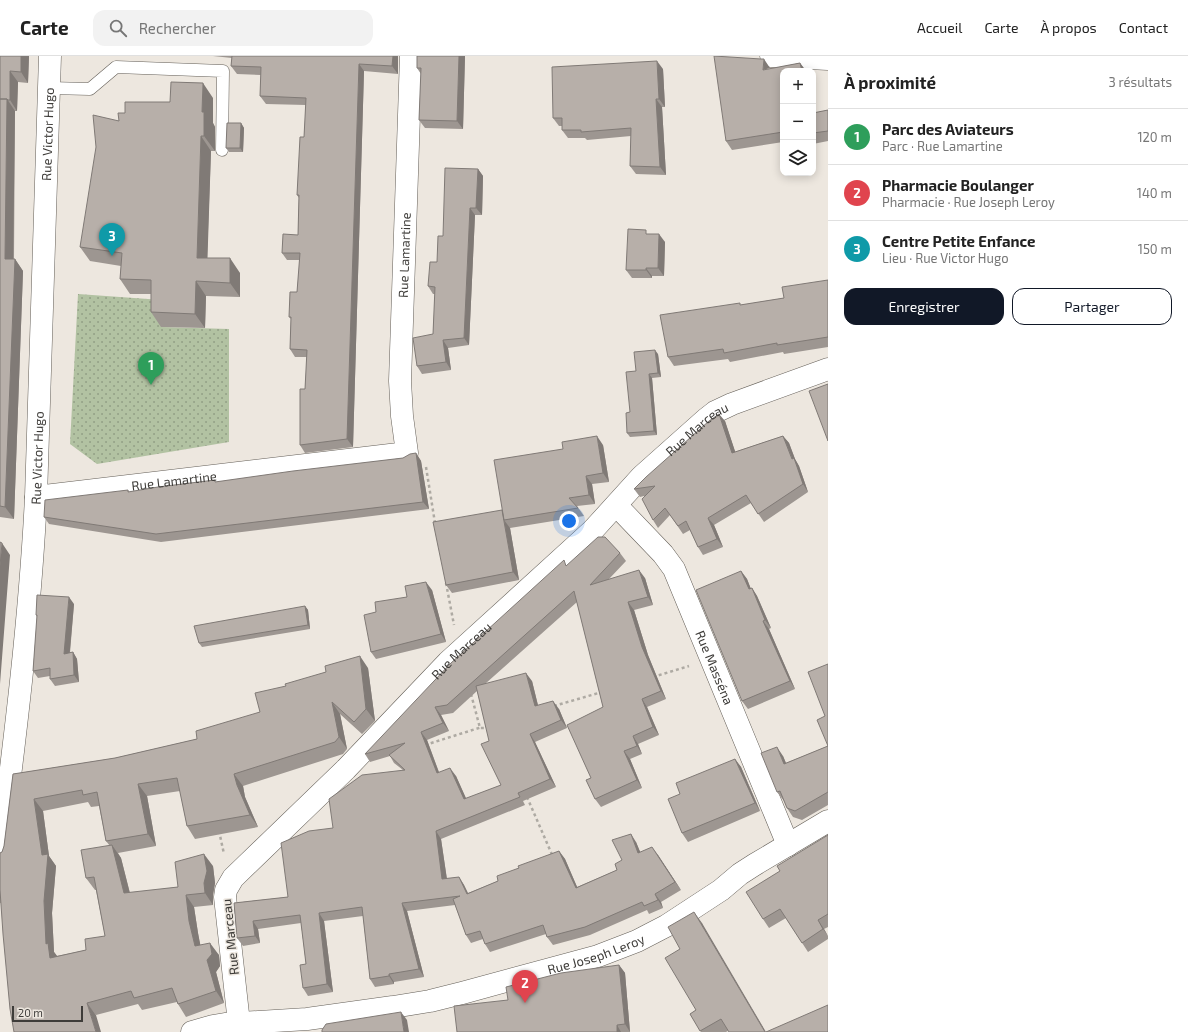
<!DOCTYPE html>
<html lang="fr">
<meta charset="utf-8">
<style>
:root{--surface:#fff;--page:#f2f2f2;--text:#222;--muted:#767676;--line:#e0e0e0;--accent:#111827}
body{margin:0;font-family:"Exo 2",sans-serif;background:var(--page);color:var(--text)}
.controls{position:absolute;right:12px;top:12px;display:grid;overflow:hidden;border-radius:8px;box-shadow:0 2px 10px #0003}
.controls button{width:36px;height:36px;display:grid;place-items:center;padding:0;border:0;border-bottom:1px solid var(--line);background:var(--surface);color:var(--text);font:20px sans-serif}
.scale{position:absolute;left:12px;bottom:10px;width:71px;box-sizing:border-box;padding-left:4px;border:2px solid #3e3c39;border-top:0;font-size:11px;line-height:14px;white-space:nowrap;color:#3e3c39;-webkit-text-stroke:3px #ede7df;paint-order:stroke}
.you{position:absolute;left:569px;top:465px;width:14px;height:14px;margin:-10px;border:3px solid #fff;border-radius:50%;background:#1a73e8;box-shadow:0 0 0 6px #1a73e833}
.badge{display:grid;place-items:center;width:26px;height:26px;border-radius:50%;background:var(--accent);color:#fff;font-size:13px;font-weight:700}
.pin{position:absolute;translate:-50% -33px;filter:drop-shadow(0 1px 2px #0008)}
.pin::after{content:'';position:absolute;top:21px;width:14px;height:12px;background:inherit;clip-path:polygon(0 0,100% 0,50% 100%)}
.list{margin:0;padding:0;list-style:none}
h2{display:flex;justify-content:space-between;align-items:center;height:52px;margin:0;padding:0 16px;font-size:17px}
h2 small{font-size:13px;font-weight:400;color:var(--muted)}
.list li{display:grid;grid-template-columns:26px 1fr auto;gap:12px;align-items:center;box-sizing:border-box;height:56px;padding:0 16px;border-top:1px solid var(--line)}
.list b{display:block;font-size:15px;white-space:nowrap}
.list p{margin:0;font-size:13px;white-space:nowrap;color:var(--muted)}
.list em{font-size:13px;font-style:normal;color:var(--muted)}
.actions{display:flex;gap:8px;padding:12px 16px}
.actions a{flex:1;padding:9px 0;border:1px solid var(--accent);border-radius:12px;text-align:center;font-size:14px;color:var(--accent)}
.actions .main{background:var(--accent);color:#fff}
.icon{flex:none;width:22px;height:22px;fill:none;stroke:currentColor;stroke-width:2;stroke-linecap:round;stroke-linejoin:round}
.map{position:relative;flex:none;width:828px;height:976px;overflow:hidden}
header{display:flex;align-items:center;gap:24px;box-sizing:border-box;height:56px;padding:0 20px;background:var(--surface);border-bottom:1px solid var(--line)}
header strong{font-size:19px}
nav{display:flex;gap:22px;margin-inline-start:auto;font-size:14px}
.search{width:280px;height:36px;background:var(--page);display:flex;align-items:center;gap:10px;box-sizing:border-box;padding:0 14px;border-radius:12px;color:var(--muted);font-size:15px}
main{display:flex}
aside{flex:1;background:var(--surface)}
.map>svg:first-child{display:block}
</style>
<header>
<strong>Carte</strong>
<div class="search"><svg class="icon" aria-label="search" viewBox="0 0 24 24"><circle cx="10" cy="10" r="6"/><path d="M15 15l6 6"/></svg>Rechercher</div>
<nav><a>Accueil</a><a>Carte</a><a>À propos</a><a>Contact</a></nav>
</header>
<main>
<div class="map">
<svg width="828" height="976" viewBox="0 0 828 976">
<defs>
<pattern id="grass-dots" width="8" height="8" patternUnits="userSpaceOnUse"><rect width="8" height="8" fill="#b2c2a2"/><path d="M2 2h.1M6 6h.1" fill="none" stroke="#929f85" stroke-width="1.8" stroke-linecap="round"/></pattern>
</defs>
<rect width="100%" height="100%" fill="#ede7df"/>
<path fill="url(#grass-dots)" d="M78 238 162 244 161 271 229 273V386L97 408 70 388Z"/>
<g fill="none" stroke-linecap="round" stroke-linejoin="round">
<g stroke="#645f58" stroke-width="13">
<path id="service" d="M49 32 90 33 116 11 223 15 222 94"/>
</g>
<g stroke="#645f58" stroke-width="23">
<g id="minor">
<path id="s1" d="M36 441 407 397 402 360 400 325 411 0"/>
<path id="s2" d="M616 449 663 498 674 513 788 789"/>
<path id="s3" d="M239 967 225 841 226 834 233 822 346 713 448 606 593 474 642 420 706 363 715 356 732 348 828 313"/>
</g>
</g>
<g stroke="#645f58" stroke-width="23">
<g id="tertiary">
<path d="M771 0 828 3"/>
<path id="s4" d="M0 801C15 682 30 562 36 441L50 0"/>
<path id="s5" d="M192 976 213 970 225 968 307 963 393 951 430 945 462 937 598 900 637 885 666 870 721 834 740 818 754 809 828 765"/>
</g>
</g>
<path stroke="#aeaaa3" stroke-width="2.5" stroke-dasharray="3 3" stroke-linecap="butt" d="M426 411 435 467
M446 527 454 569
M653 621 689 610
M471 638 480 672H489
M554 650 602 636
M425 689 482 671
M527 741 553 801
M219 775 224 798"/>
<use href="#service" stroke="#fff" stroke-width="12"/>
<use href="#minor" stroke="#fff" stroke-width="22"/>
<use href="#tertiary" stroke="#fff" stroke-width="22"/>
</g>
<path fill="#9d9691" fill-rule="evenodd" d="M0 0H29L28 27 18 26 17 55H15L14 203H15L23 215 14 463 0 461V464Z
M213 0H398V18L364 15 353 391 305 397 300 389 305 333 307 301H295L290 293 291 263 289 261 297 236 300 204H287L282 197 298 179 299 142 297 139 304 81 306 49 266 48 260 40 261 19 237 18 231 10 232 2Z
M417 0H465L463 73 425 72 419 64 421 18 417 12Z
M800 7 806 15H783V86L732 94 726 85 770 13Z
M663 13 665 51H662L666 119 636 118 630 110 631 80 587 84 585 82H568L562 74V70H559L553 62Z
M213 42V67L215 71V95H211L207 202 240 217V241L206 240 205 272 161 271 151 256V238H130L120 223 121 210 90 205 80 191 119 65 170 46Z
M813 50 814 57 828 54V85L813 88Z
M241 67 244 72 243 96H229L226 92Z
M478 113 483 120 482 159H475L469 289 448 292 451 314 422 318 417 310 433 278 435 238H433L428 230 437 206 443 180Z
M649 178 665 186 664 220H652V222H632L626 214Z
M828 224V291L784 298 783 296 730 306 728 303 674 310 668 301 741 249 784 242Z
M658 298 661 321 652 322 657 379 630 381 627 377 636 315Z
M725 365 735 396 783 380 789 387 795 403 799 410 808 436 764 466 751 447 714 469 723 491 703 499 698 491 690 474 683 478 670 459 658 472 653 464 644 440 640 441 634 433Z
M603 389 609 426 592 428 595 448 577 450 584 460 510 472 519 524 452 537 446 529 502 454Z
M416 397 421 405 429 453 161 486 49 468 44 461 128 434 129 436 216 426 403 402Z
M620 497 626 505 609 523 645 522 653 549 634 554 648 599 666 643 647 651 659 679 638 688 642 698 630 703 642 732 601 751 595 743 591 722 603 651 577 546 485 628 532 625 538 649 559 653 567 672 535 686 556 731 523 745 525 749 441 783 447 823 459 821 464 829 468 837 498 825 519 812 559 795 565 803 577 831 617 814 622 804 636 786 640 796 658 799 681 834 661 846 663 852 649 858 647 854 590 879 553 889 547 881 546 878 490 896 485 888 483 883 471 887 466 879 455 849 407 855 424 921 394 926V928L375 931 370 923 363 860 324 865 333 936 308 940 303 932 306 908 301 867 258 873 260 887 243 890 237 882 234 847 288 841 333 772 403 714 394 707 390 700 370 706 365 698 567 509ZM477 635 501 729 466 743 456 720 439 716 427 684 449 675 441 659 453 657Z
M741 515 747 523 751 533 752 532 757 540 771 572 769 573 795 633 748 653 742 645Z
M432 534 446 586 376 603 371 596 376 556 407 541Z
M74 548 70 597 73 596 77 603 79 626 55 630 50 623V620L38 622 33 615 37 561 36 559Z
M305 550 308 554 310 573 202 591 199 587Z
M828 608V749L802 764 793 761 787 752 784 745 777 736 783 700 786 707 828 690 825 660Z
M368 612 375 665 362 678 340 658 347 693 343 698 243 730 245 741 258 771 195 783 187 770 180 735 147 740 156 790 118 797 121 802 130 837 178 831 213 810 215 827 213 839V849L194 851 198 877 200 889 219 899 220 910 216 916 224 947 186 961 178 948 177 946 142 954 138 948 96 959 1 847H0V797L2 796 4 790 13 718 115 702 197 683ZM88 746 91 751 99 750 106 785 110 790 86 822 95 834H96L105 880 86 894 57 900 54 896 52 857 56 810 49 800 43 755Z
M735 703 741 711 760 755 688 786 682 777 680 738Z
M828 779V871L824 873 828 880V883L808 896 786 862 769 872 763 863 780 815Z
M702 867 728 975 726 976H701L690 958 696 954 680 893Z
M619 909 625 917 630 976H457Z"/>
<path fill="#807a76" d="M21 0H29L28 27 21 16Z
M393 0H398V18L392 10Z
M459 0H465L463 73 457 65Z
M764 3 770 12 763 14Z
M657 5 663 13 665 51 659 43Z
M800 7 806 15H802Z
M359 8 364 15 353 391 347 383Z
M10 15 18 26 17 55 10 44Z
M203 27 213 42V67L215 71V95L204 80 202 56Z
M7 43 15 55 13 215 5 203Z
M656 43 662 51 666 119 660 111Z
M241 67 244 72 243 96 240 92Z
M201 80 211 95 207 217 197 202Z
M478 113 483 120 482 159 476 152Z
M470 152 475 159 469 289 464 282Z
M659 178 665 186 664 220 658 212Z
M230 202 240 217V241L230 227Z
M15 203 23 215 14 463 5 451Z
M646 212 652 220V222L646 214Z
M196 225 206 240 205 272 195 258Z
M443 284 448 292 451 314 446 306Z
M655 294 658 298 661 321 658 317Z
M649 318 652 322 657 379 654 375Z
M719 358 725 365 738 404 732 397Z
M597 380 603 389 609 426 603 417Z
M783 380 789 387 795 403 799 410 808 436 803 428Z
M416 397 421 405 429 453 423 446Z
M586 420 592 428 595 448 589 439Z
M708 462 714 469 723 491 717 483Z
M504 464 510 472 519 524 513 516Z
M2 487 10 499 0 628V510Z
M639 514 645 522 653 549 648 541Z
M741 515 747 523 754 541 749 533Z
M426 526 432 534 446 586 441 578Z
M752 532 757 540 771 572 765 564Z
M69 541 74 548 69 604 64 598Z
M628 546 634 554 648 599 666 643 661 635 642 591Z
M305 550 308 554 310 573 308 569Z
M763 565 769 573 795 633 790 625Z
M73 596 77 603 79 626 74 619Z
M360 600 368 612 375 665 366 653Z
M526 617 532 625 540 658 535 650Z
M642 643 647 651 659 679 653 671Z
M553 645 559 653 567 672 561 664Z
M332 646 340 658 347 693 339 681Z
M435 651 441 659 449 675 443 667Z
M421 676 427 684 442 725 437 717Z
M530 678 535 686 556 731 550 723Z
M633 680 638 688 642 698 637 690Z
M777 691 783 700 790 717 784 708Z
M624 695 630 703 642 732 637 724Z
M735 703 741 711 760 755 755 747Z
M450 712 456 720 470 751 464 743Z
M234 718 243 730 245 741 258 771 250 759 237 729Z
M138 728 147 740 156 790 148 778Z
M34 743 43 755 49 800 56 810 52 857 54 896 57 900 59 914 50 902 46 888 42 799Z
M436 775 441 783 448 831 442 823Z
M631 778 636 786 644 805 638 797Z
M112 789 121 802 133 850 124 837Z
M652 791 658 799 681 834 675 826Z
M559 795 565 803 581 840 576 832Z
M204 798 213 810 215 827 213 839V849L205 837 204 827Z
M459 821 464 829 472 846 467 838Z
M655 838 661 846 663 852 658 844Z
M186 839 194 851 198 877 203 902 195 890 189 865Z
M402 847 407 855 424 921 419 913Z
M694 856 702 867 766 976H765Z
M319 857 324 865 333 936 327 928Z
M818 864 824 873 828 880 823 873Z
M253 865 258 873 260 887 255 880Z
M210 887 219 899 220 910 216 916 224 947 216 935 207 904Z
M619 909 625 917 630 976 625 968Z
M389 918 394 926V928L389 920Z
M87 947 96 959 101 976H96Z
M401 956 407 964 409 976H404Z
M617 969 621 976H617Z"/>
<path fill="#b7afa9" stroke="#807a76" d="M0 0H21V16L10 15V44H8L7 43H0Z
M232 0H393L392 10 359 8 347 383 300 389V333H305L307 294 290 293 291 261H289L290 236H297L300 197H282L283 178 298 179 299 139H297L300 81H304L306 42 260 40 261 11 231 10Z
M417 0H459L457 65 419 64 421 12H417Z
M714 0 761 3H764L763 14 800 7 802 15H783V76L726 85Z
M657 5 659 43H656L660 111 630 110 631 72 581 76V74H562V62H553L552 11Z
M171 26 203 27 202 56H204V80H201L197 202H230V227L196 225 195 258 151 256V224L120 223 122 197 80 191 96 91 93 59 119 65 118 57H125V46H170Z
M0 43H7L5 203H15L5 451 0 450Z
M828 54V75L813 77V57Z
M227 67H241L240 92H226Z
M445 112 478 113 476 152H470L464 282 443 284 446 306 417 310 413 282 433 278 435 231 428 230 430 206H437L438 180H443Z
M628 173 646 174V178H659L658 212H646V214H626Z
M828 224V281L777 289V287L724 297 723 293 668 301 660 259 740 247V249L784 242 782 231Z
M655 294 658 317 649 318 654 375 627 377 626 357 630 356 626 316 636 315 634 296Z
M828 328V385L809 335Z
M719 358 732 397 783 380 792 403 794 402 803 428 758 458 746 439 708 462 717 483 698 491 686 465 678 470 665 452 653 464 642 443 655 430 634 433 646 421 709 365Z
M597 380 603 417 586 420 589 439 569 442 578 452 504 464 494 404 563 393 562 386Z
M416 397 423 446 156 478 44 461 45 444 128 434V436L158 431 215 424V426L293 415 403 402 410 398Z
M502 454 513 516 446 529 433 466Z
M598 481H605L620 497 590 529 639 514 648 541 628 546 642 591 661 635 642 643 653 671 633 680 637 690 624 695 637 724 595 743 586 724 591 722 567 669 603 651 574 535 447 649 435 651 443 667 421 676 437 717 450 712 464 743 501 729 481 688 489 685 476 630 526 617 535 650 553 645 561 664 530 678 550 723 518 737 520 741 436 775 442 823 459 821 467 838 498 825 497 820 519 812 518 810 559 795 576 832 617 814 615 808 622 804 612 784 631 778 638 797 652 791 675 826 655 838 658 844 644 850 642 846 585 871 547 881 543 869 485 888 480 875 466 879 453 843 460 840 402 847 419 913 389 918V920L370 923 362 851 319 857 327 928 303 932 300 909 306 908 300 859 253 865 255 880 237 882 234 847 288 841 281 787 309 775 333 772 329 743 362 719 405 714 389 699 405 687 365 698 451 607 564 504 566 510Z
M0 486 2 487 0 510Z
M741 515 749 533 752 532 765 564 763 565 790 625 742 645 696 534Z
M426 526 441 578 371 596 364 559 376 556 375 546 407 541 405 530Z
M37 539 69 541 64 598 73 596 74 619 50 623V612L33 615 37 559H36Z
M305 550 308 569 199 587 194 570Z
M360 600 366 653 354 666 332 646 339 681 335 686 234 718 237 729 250 759 187 770 177 722 138 728 148 778 106 785 97 736 83 739 82 734 34 743 42 799 48 798 44 845 46 888 48 887 50 902 86 894 85 883 105 880 94 821 86 822 81 794 112 789 124 837 178 831 175 806 204 798 207 815 204 827 205 837 186 839 189 865 195 890 210 887 212 898 207 904 216 935 178 948 172 932 134 942 131 935 87 947 96 976H14L10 953 3 878 0 834V797L2 796 4 790 13 718 115 702 197 683 196 675 260 656 255 637 286 630 285 628 326 616 325 610Z
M828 608V736L795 755 787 752 780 735 777 736 761 697 777 691 784 708 828 690 817 664 825 660 808 616Z
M735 703 755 747 682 777 668 743 680 738 676 727Z
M828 779V858L818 864 823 873 802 887 780 853 763 863 746 836 780 815 777 810Z
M694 856 765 976H729L721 963 700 975 690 958 696 954 665 902 680 893 668 871Z
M619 909 625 968 617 969V976H457L454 950 508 944 506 931 561 917Z
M828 949V976H766Z
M401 956 404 976H322V974L326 968Z"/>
<g text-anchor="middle" stroke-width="3" stroke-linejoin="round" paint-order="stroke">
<g font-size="13" fill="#3e3c39" stroke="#ede7df">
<text dy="5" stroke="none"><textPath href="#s4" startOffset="725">Rue Victor Hugo</textPath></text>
<text dy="5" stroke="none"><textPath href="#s1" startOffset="572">Rue Lamartine</textPath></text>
<text dy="5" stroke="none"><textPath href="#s3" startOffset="794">Rue Marceau</textPath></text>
<text dy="5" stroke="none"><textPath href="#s4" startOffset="401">Rue Victor Hugo</textPath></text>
<text dy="5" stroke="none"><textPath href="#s1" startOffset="139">Rue Lamartine</textPath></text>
<text dy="5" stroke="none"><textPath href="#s3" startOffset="470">Rue Marceau</textPath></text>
<text dy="5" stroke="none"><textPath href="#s2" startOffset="193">Rue Masséna</textPath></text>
<text transform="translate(230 881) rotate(-96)" y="5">Rue Marceau</text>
<text dy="5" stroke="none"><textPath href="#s5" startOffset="413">Rue Joseph Leroy</textPath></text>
</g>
</g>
</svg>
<div class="controls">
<button>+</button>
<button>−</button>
<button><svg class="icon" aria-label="layers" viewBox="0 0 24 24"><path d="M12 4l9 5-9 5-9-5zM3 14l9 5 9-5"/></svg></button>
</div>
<div class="scale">20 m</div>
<div class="you"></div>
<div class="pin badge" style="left:151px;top:329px;background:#2e9e5b">1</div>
<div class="pin badge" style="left:525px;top:947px;background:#e0444e">2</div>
<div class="pin badge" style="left:112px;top:200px;background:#0f9aa8">3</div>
</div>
<aside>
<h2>À proximité<small>3 résultats</small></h2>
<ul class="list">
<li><span class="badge" style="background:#2e9e5b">1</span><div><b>Parc des Aviateurs</b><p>Parc · Rue Lamartine</p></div><em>120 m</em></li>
<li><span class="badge" style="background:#e0444e">2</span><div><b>Pharmacie Boulanger</b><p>Pharmacie · Rue Joseph Leroy</p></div><em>140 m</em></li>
<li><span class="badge" style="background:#0f9aa8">3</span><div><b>Centre Petite Enfance</b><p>Lieu · Rue Victor Hugo</p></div><em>150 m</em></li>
</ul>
<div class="actions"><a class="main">Enregistrer</a><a>Partager</a></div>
</aside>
</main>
